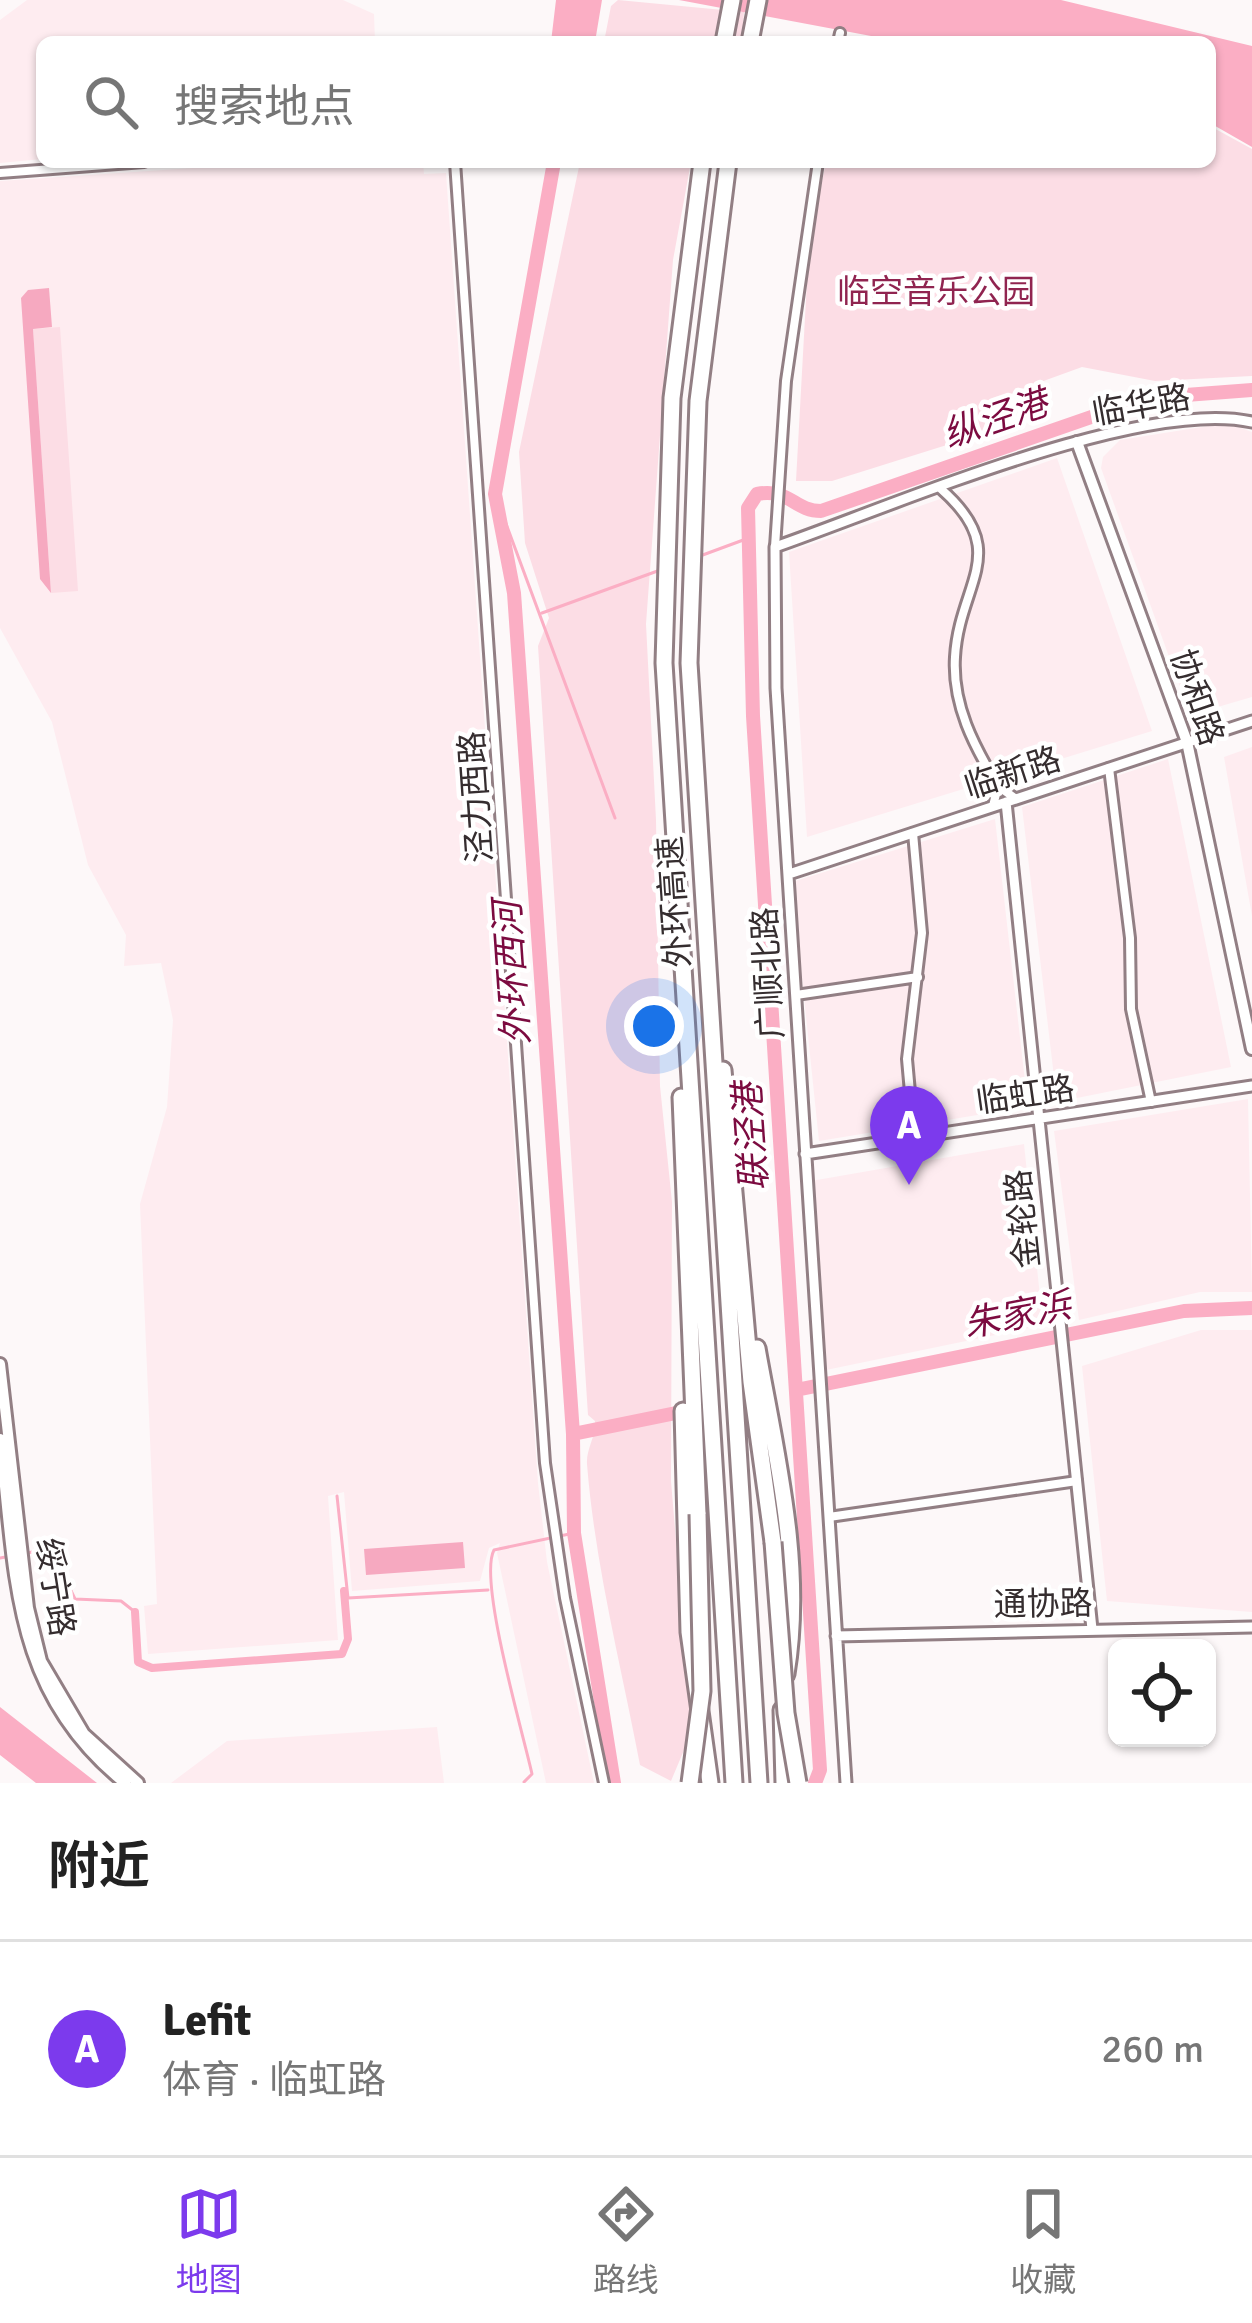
<!DOCTYPE html>
<html lang="zh">
<meta charset="utf-8">
<style>
:root{--surface:#fff;--page:#f2f2f2;--text:#222;--muted:#767676;--line:#e0e0e0;--accent:#7c3aed}
body{margin:0;font-family:Signika,"Noto Sans SC",sans-serif;background:var(--page);color:var(--text)}
.controls{position:absolute;right:36px;bottom:36px;display:grid;overflow:hidden;border-radius:18px;box-shadow:0 3px 9px #0004}
.controls button{width:108px;height:108px;display:grid;place-items:center;padding:0;border:0;border-bottom:3px solid var(--line);background:var(--surface);color:var(--text);font:60px sans-serif}
.you{position:absolute;left:654px;top:1026px;width:42px;height:42px;margin:-30px;border:9px solid #fff;border-radius:50%;background:#1a73e8;box-shadow:0 0 0 18px #1a73e833}
.badge{display:grid;place-items:center;width:78px;height:78px;border-radius:50%;background:var(--accent);color:#fff;font-size:39px;font-weight:700}
.pin{position:absolute;translate:-50% -99px;filter:drop-shadow(0 3px 6px #0008)}
.pin::after{content:'';position:absolute;top:63px;width:42px;height:36px;background:inherit;clip-path:polygon(0 0,100% 0,50% 100%)}
.list{margin:0;padding:0;list-style:none}
h2{display:flex;justify-content:space-between;align-items:center;height:156px;margin:0;padding:0 48px;font-size:51px}
h2 small{font-size:39px;font-weight:400;color:var(--muted)}
.list li{display:grid;grid-template-columns:78px 1fr auto;gap:36px;align-items:center;box-sizing:border-box;height:216px;padding:0 48px;border-top:3px solid var(--line)}
.list b{display:block;font-size:45px;white-space:nowrap}
.list p{margin:0;font-size:39px;white-space:nowrap;color:var(--muted)}
.list em{font-size:39px;font-style:normal;color:var(--muted)}
.icon{flex:none;width:66px;height:66px;fill:none;stroke:currentColor;stroke-width:2;stroke-linecap:round;stroke-linejoin:round}
.map{position:relative;flex:none;width:1252px;height:1783px;overflow:hidden}
.search{position:absolute;background:var(--surface);box-shadow:0 3px 9px #0004;left:36px;right:36px;top:36px;height:132px;display:flex;align-items:center;gap:30px;box-sizing:border-box;padding:0 42px;border-radius:18px;color:var(--muted);font-size:45px}
.sheet{height:372px;background:var(--surface)}
nav{display:flex;justify-content:space-around;align-items:center;box-sizing:border-box;height:168px;border-top:3px solid var(--line);background:var(--surface);font-size:33px;color:var(--muted)}
nav a{display:grid;justify-items:center;gap:6px}
nav .on{color:var(--accent)}
.map>svg:first-child{display:block}
</style>
<div class="map">
<svg width="1252" height="1783" viewBox="0 0 1252 1783">
<rect width="100%" height="100%" fill="#fdf8f9"/>
<path fill="#feecf0" d="M27 0H343L374 14 375 42H42V159L0 163V20Z
M280 162H423L424 174 446 173 538 1483 547 1562 594 1783H546L497 1553 500 1543 489 1548 480 1581 352 1591 344 1492 328 1496 338 1640 148 1654 144 1606 157 1604 140 1204 167 1107 173 1020 161 963 124 966 126 935 88 865 52 722 0 628V181Z
M1227 423 1252 432V697L1190 715 1101 468 1103 457 1120 440Z
M1057 458 1152 731 807 837 789 552Z
M1252 747V916L1224 757Z
M1168 759 1231 1067 1057 1102 1022 807Z
M995 819 1026 1090 1014 1109 819 1141 792 882Z
M1248 1099 1252 1292H1200L1079 1320 1054 1131Z
M1024 1144 1043 1325 826 1370 811 1181Z
M1201 1330H1252V1612L1107 1601 1082 1366Z
M437 1727 444 1783H171L227 1741Z"/>
<path fill="#fcdde5" d="M618 0 744 12 742 42H604L611 6Z
M1210 126 1252 149V376L1155 381 1082 367 1016 391 985 433 832 481H796L809 245 826 162H1210Z
M580 162H691L673 260 646 624 656 820 660 1086 672 1202 671 1481 692 1731 671 1781 640 1765C621 1665 595 1565 587 1464 586 1449 596 1437 595 1421L588 1415 538 646 549 618 525 543 519 452Z
M60 327 78 591 51 593 33 329Z"/>
<path fill="#f6a9c0" d="M49 288 52 327 33 329 51 593 40 579 21 298 28 290Z
M463 1542 465 1568 366 1575 364 1549Z"/>
<path fill="#fbaec4" d="M556 0H602L595 42H551Z
M679 0H1061L1252 46V147L1210 123V42H903Z
M0 1707 97 1783H36L0 1755Z"/>
<g fill="none" stroke-linecap="round" stroke-linejoin="round">
<path stroke="#fbaec4" stroke-width="3" d="M495 494 615 818
M700 556 746 539
M542 613 663 569
M337 1496 348 1598 488 1590
M26 1553 39 1551 56 1559 75 1599 121 1601 135 1612
M0 1558 11 1556
M524 1782 532 1774C523 1733 478 1580 494 1550L574 1533"/>
<path stroke="#fbaec4" stroke-width="8" d="M135 1612 138 1662 152 1668 342 1654 348 1639 344 1591"/>
<path stroke="#fbaec4" stroke-width="14" d="M554 162 495 494 514 593 573 1434 574 1533 614 1783
M796 1390 1184 1311 1252 1308
M573 1434 676 1413
M815 1783 820 1770 753 716 748 508 757 494C790 488 794 511 821 511L1146 398 1252 390"/>
<g stroke="#927f84" stroke-width="14">
<path id="minor" d="M838 42 840 33
M455 162 545 1463 565 1598 604 1783
M0 173 144 162
M941 489C1013 552 959 583 955 657 952 705 974 746 998 786
M775 547 786 381 818 162
M1109 768 1130 938 1131 1009 1151 1102
M993 806 998 786 1016 799
M913 833 922 933 907 1059 914 1137
M796 995 918 977
M829 1517 1077 1481"/>
</g>
<g stroke="#927f84" stroke-width="15">
<path id="tertiary" d="M1006 802 1092 1629
M789 874 1252 721
M805 1154 1252 1086
M836 1636 1252 1627
M846 1783 776 688 775 547C888 508 1141 397 1252 422"/>
</g>
<g stroke="#927f84" stroke-width="16">
<path id="secondary" d="M1077 442 1187 742 1252 1049
M0 1364 28 1608 41 1661 84 1734 138 1783
M0 1439C16 1574 10 1691 125 1783"/>
</g>
<g stroke="#927f84" stroke-width="21">
<path id="motorway" d="M724 42 732 0
M750 42 758 0
M702 162 672 398 664 663 734 1783
M728 162 698 401 689 663 759 1783
M723 1070 751 1382 773 1542
M681 1097 698 1514
M757 1348C776 1455 804 1565 786 1674
M683 1411 689 1632 710 1783
M782 1710 784 1783"/>
</g>
<use href="#minor" stroke="#fff" stroke-width="8"/>
<use href="#tertiary" stroke="#fff" stroke-width="9"/>
<use href="#secondary" stroke="#fff" stroke-width="10"/>
<use href="#motorway" stroke="#fff" stroke-width="15"/>
<g stroke="#927f84" stroke-width="21" stroke-linecap="butt">
<path id="motorway-bridge" d="M773 1542 786 1713 798 1783
M690 1783 702 1691 698 1514"/>
</g>
<use href="#motorway-bridge" stroke="#fff" stroke-width="15"/>
</g>
<g text-anchor="middle" stroke-width="9" stroke-linejoin="round" paint-order="stroke">
<g font-size="33" fill="#902450" stroke="#fff">
<text x="936" y="303">临空音乐公园</text>
</g>
<g font-size="33" fill="#352d2f" stroke="#fff">
<text transform="translate(1141 404) rotate(-10)" y="12">临华路</text>
<text transform="translate(1198 697) rotate(71)" y="12">协和路</text>
<text transform="translate(1012 772) rotate(-18)" y="12">临新路</text>
<text transform="translate(475 797) rotate(-94)" y="12">泾力西路</text>
<text transform="translate(673 902) rotate(-94)" y="12">外环高速</text>
<text transform="translate(767 973) rotate(-93)" y="12">广顺北路</text>
<text transform="translate(1025 1094) rotate(-8)" y="12">临虹路</text>
<text transform="translate(1022 1219) rotate(-96)" y="12">金轮路</text>
<text transform="translate(56 1587) rotate(81)" y="12">绥宁路</text>
<text transform="translate(1043 1603) rotate(-1)" y="12">通协路</text>
</g>
<g font-size="36" font-style="italic" fill="#7c0b40" stroke="#fff">
<text transform="translate(995 418) rotate(-19)" y="13">纵泾港</text>
<text transform="translate(511 973) rotate(-94)" y="13">外环西河</text>
<text transform="translate(750 1137) rotate(-94)" y="13">联泾港</text>
<text transform="translate(1017 1314) rotate(-11)" y="13">朱家浜</text>
</g>
</g>
</svg>
<div class="controls">
<button><svg class="icon" aria-label="locate" viewBox="0 0 24 24"><circle cx="12" cy="12" r="6"/><path d="M12 2v4M12 18v4M2 12h4M18 12h4"/></svg></button>
</div>
<div class="you"></div>
<div class="pin badge" style="left:909px;top:1185px">A</div>
<div class="search"><svg class="icon" aria-label="search" viewBox="0 0 24 24"><circle cx="10" cy="10" r="6"/><path d="M15 15l6 6"/></svg>搜索地点</div>
</div>
<section class="sheet">
<h2>附近<small></small></h2>
<ul class="list">
<li><span class="badge">A</span><div><b>Lefit</b><p>体育 · 临虹路</p></div><em>260 m</em></li>
</ul>
</section>
<nav>
<a class="on"><svg class="icon" aria-label="map" viewBox="0 0 24 24"><path d="M3 6l6-2 6 2 6-2v14l-6 2-6-2-6 2zM9 4v14M15 6v14"/></svg>地图</a>
<a><svg class="icon" aria-label="directions" viewBox="0 0 24 24"><path d="M12 3l9 9-9 9-9-9zM9 14v-3h6M13 9l2 2-2 2"/></svg>路线</a>
<a><svg class="icon" aria-label="saved" viewBox="0 0 24 24"><path d="M7 4h10v16l-5-4-5 4z"/></svg>收藏</a>
</nav>
